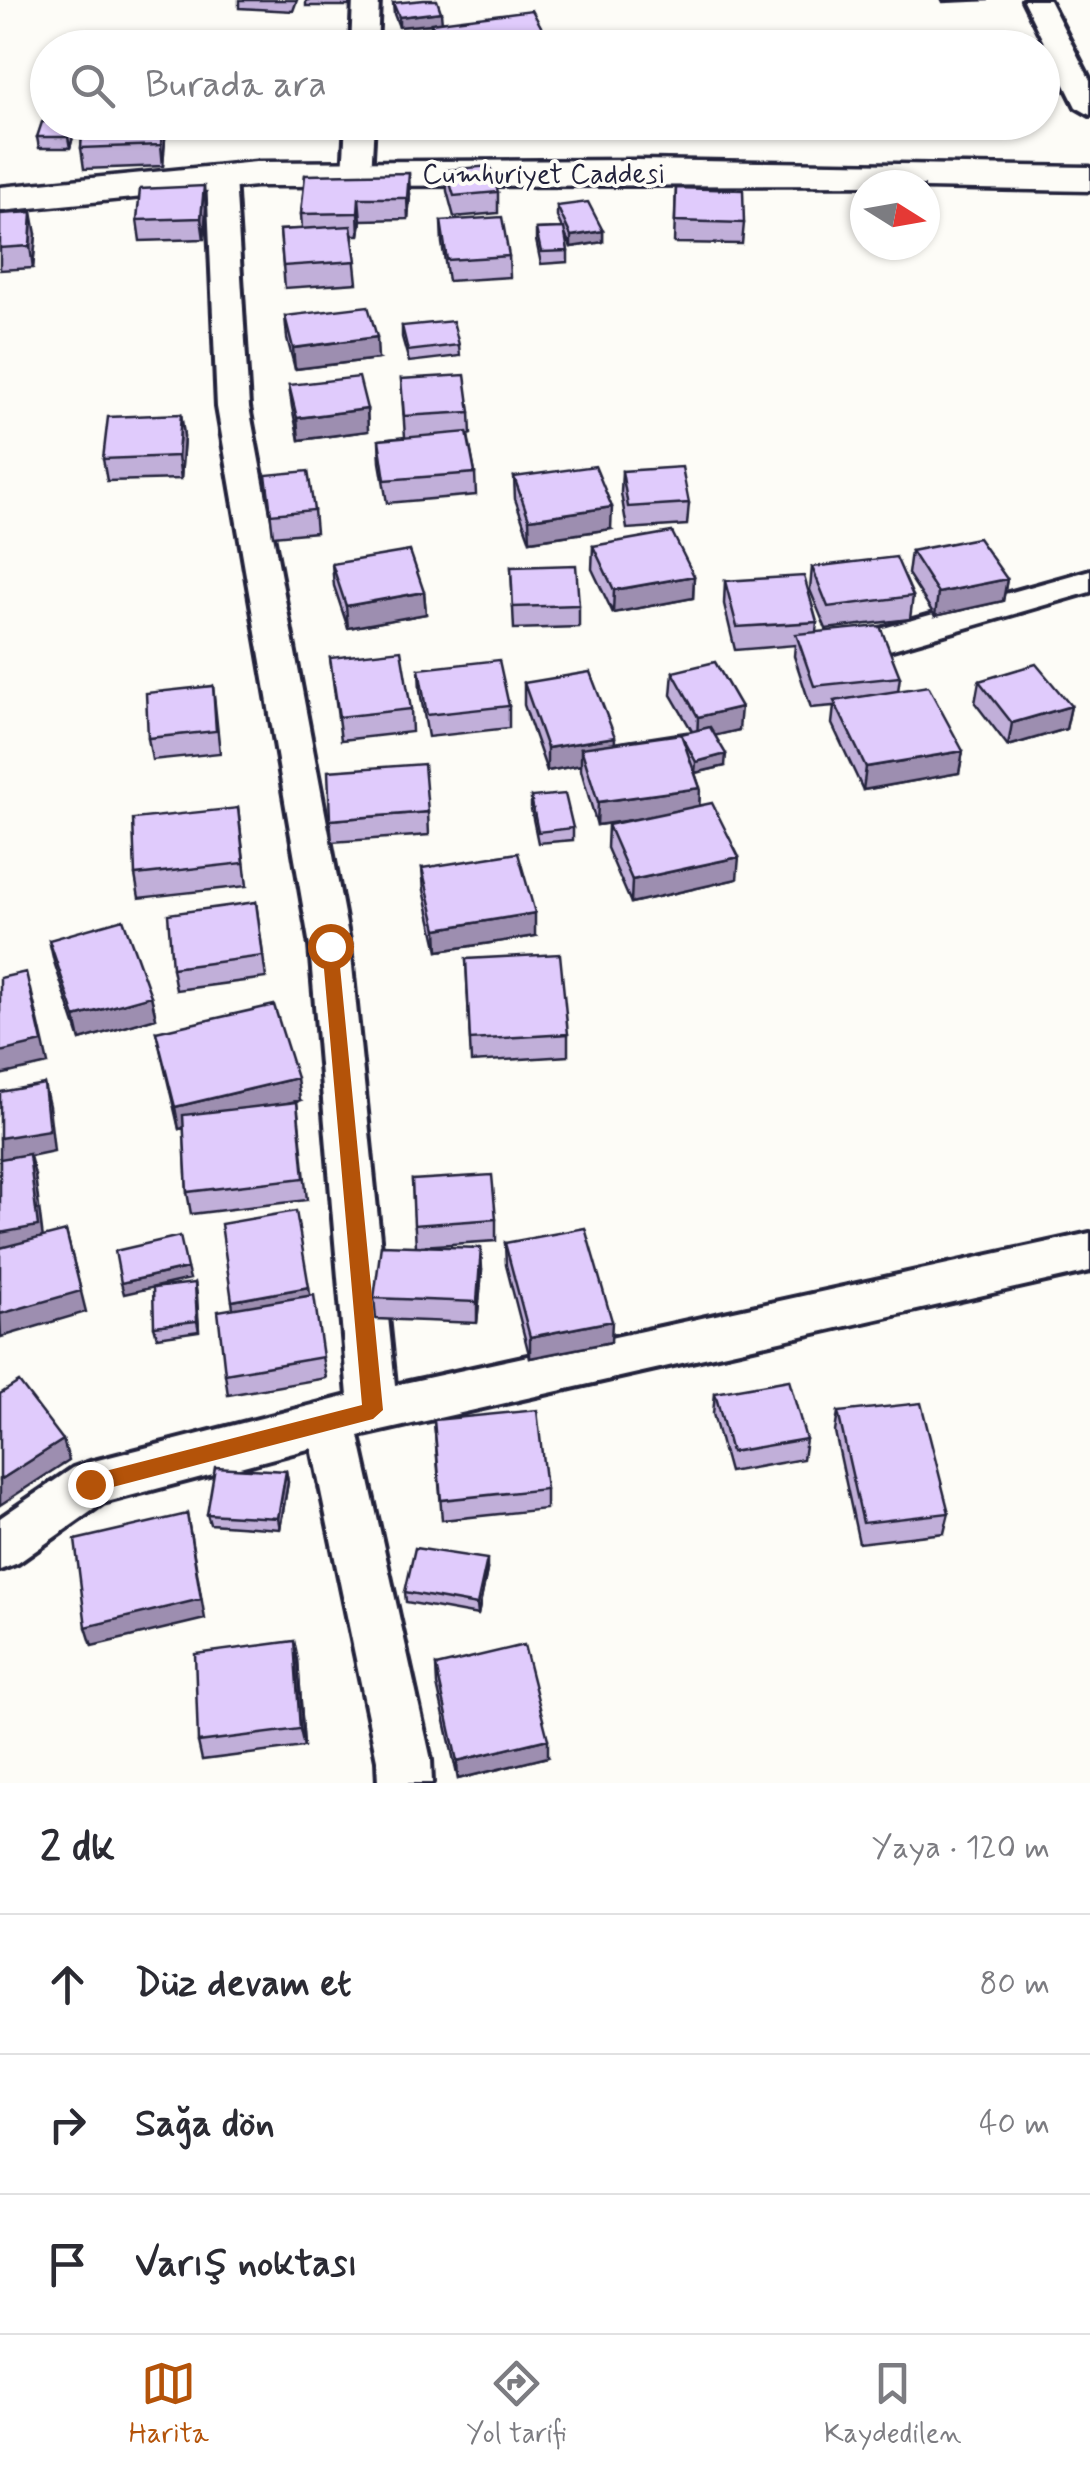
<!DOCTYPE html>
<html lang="tr">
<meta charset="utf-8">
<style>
:root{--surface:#fff;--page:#f7f7f7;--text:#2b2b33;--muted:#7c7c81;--line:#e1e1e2;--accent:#b45309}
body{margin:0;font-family:Mynerve,sans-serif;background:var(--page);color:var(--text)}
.compass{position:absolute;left:850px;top:170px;width:90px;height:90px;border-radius:50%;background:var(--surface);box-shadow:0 2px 8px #0004;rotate:101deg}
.stop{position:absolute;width:30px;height:30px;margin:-22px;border:8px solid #b45309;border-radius:50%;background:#fff}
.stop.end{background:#b45309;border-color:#fff;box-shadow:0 2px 10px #0008}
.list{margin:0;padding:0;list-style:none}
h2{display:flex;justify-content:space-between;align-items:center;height:130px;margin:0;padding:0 40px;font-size:42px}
h2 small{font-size:32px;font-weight:400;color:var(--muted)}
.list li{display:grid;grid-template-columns:65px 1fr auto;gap:30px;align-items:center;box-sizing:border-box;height:140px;padding:0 40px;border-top:2px solid var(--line)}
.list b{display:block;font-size:38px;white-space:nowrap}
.list em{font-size:32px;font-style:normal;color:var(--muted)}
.icon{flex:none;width:55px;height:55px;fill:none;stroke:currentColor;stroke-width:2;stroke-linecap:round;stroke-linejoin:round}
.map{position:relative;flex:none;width:1090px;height:1783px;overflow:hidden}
.search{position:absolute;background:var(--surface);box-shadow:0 2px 8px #0004;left:30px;right:30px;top:30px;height:110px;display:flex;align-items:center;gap:25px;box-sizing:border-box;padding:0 35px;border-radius:55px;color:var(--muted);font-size:38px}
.sheet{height:550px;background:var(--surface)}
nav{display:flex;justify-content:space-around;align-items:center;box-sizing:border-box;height:140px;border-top:2px solid var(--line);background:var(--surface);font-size:28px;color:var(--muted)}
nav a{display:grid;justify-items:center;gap:5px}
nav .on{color:var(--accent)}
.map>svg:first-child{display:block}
</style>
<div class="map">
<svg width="1090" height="1783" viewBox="0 0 1090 1783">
<rect width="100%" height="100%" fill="#fdfcf7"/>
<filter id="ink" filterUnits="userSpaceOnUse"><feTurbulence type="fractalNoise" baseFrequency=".01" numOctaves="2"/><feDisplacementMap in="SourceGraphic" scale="20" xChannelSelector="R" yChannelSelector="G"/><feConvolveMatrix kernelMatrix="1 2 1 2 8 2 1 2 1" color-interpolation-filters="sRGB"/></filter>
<g filter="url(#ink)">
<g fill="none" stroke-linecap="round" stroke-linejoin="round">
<g stroke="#22223b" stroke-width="8">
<path id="street" d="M353 0H379L377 48H351Z
M1023 0H1049L1090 80V115L1076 107Z
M346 122H374L371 174 367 180H347L343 174Z
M221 169 231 172 235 178 249 407 350 946 395 1385 1090 1233V1271L359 1436 431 1760 432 1783H378L377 1760 312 1448 103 1503 18 1563 0 1570V1518L73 1468 90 1462 348 1396 310 946 217 407 207 178 211 172Z
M1090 570V592L886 651 873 647 868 639 873 631Z"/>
</g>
<g stroke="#22223b" stroke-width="7">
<path id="secondary" d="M637 160 1090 167V191L925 188V185L256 186 0 211V187L256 162Z"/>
</g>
<use href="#street" fill="#fdfcf7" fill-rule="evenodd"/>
<use href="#secondary" fill="#fdfcf7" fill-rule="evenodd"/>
</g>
<path fill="#c1afd9" stroke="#22223b" stroke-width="2.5" d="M239 0H297L293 11 239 8Z
M306 0H350L349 6H306Z
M942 0H989L943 2Z
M393 3 442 21 545 48H434L432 43 431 24 399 27 394 14Z
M83 122H163L165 138 163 166 84 169 81 148Z
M74 133 70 148H39L37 137Z
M446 170 498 192V213L454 217 447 191Z
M305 175 410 194 408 219 361 220 359 235H352L357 283 285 288 280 230 302 229 301 214Z
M676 188 744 223 742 244 674 243Z
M557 206 603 231V242L571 247 565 234 568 251V262L541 264 536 240V229L562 228 557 217Z
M206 208 204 239 140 241 137 220Z
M0 214 36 234 33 268 0 270Z
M441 221 509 256 510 277 448 281 442 243Z
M285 316 378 359 295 369 287 338Z
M402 326 459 345 460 356 409 362 402 337Z
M401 379 470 412 471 434 468 435 475 473 476 495 387 503 380 462 379 440 405 437Z
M289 385 367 409 368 431 299 440 292 407Z
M181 414 184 436 181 479 107 481 103 459Z
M622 471 689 503 687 525 627 529 621 493Z
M266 475 314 510 316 532 273 536Z
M514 477 611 529 530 541 515 499Z
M593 546 694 576 693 598 613 613 592 569Z
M911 551 1007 579 1003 601 935 616 908 574Z
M332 564 424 592 426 614 348 628 334 586Z
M511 567 579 605V627L514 629Z
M812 567 913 596 910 619 826 629 810 590Z
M725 581 817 622 816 632 900 677 898 691 963 751 959 773 863 790 832 724 834 706 811 708 794 656 795 645 735 650 724 604Z
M330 658 411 709 412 732 341 740Z
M419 669 509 706V728L428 737 420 691Z
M673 672 739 730 715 735 725 766 695 773 700 788 699 806 737 879 631 903 607 848 608 825 638 819 597 825 581 770V765L547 771 524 705V683L614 743 692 731 671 695Z
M979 681 1071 706 1066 729 1008 746 975 703Z
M213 686 220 753 152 760 148 738Z
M531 797 573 828V840L538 843 531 809Z
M238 808 247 886 139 898 135 875Z
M428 812 429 835 332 842 330 820Z
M422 868 535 936 438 951 424 890Z
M256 902 266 978 176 990 172 968Z
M49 940 151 996 156 1018 80 1040 54 962Z
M466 959 568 1034V1056L471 1062Z
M156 1032 300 1100 283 1104 297 1102 307 1200 191 1214 187 1192 184 1128 179 1129Z
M412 1180 496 1219V1241L421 1246 482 1270 477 1323 376 1319 374 1298 416 1246Z
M505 1243 611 1342 530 1358 506 1265Z
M195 1283 199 1331 157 1337 154 1326Z
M311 1296 326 1378 228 1395 225 1374Z
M715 1393 806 1439 803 1459 729 1472 713 1414Z
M838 1412 949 1513 944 1533 859 1543 835 1432Z
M434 1420 546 1489V1509L442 1520Z
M286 1471 288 1482 280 1529 210 1524 207 1514Z
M487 1570 478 1615 406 1602 405 1592Z
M298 1660 304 1747 202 1760 198 1742Z
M436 1666 548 1757 458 1779 437 1685Z"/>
<path fill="#9d8eb0" stroke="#22223b" stroke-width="2.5" d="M441 12 442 23 399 27V17Z
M480 32 481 48H438V38Z
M545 34V48H485V41Z
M72 122 74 133 70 148 68 137Z
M162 122 165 138 163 166 161 145Z
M409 173 410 194 408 219 407 198Z
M204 186 206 208 204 239 201 218Z
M359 198 361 220 359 235 358 213Z
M32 212 36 234 33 268 30 246Z
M603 231V242L571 247V236Z
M377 337 378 359 295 369 293 348Z
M367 409 368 431 299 440 297 418Z
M181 414 184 436 181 479 178 456Z
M612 507 611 529 530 541 529 519Z
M694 576 693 598 613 613 614 590Z
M1007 579 1003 601 935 616 938 593Z
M424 592 426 614 348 628 346 606Z
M1071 706 1066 729 1008 746 1012 723Z
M741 707 739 730 697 740 698 717Z
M615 737 614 759 581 748V765L547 771V748Z
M963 751 959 773 863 790 866 767Z
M726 754 725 766 695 773 696 762Z
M700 788 699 810 597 825 598 802Z
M739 857 737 879 631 903 632 880Z
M535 913V936L438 951 437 929Z
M32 994 48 1064 0 1075V1052Z
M151 996 156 1018 80 1040 75 1017Z
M297 1078 300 1100 179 1129 175 1107Z
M44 1084 49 1106 54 1151 30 1156 35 1175 44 1247 0 1256V1138Z
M66 1231 86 1312 1 1337 0 1314Z
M481 1248 482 1270 477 1323V1302Z
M187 1268 190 1279 124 1294 121 1283Z
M195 1283 197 1294 199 1331 197 1321Z
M309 1287 312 1308 235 1322 232 1301Z
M612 1321 611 1342 530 1358V1337Z
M63 1440 69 1460 0 1505V1480Z
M286 1471 288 1482 280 1529 278 1518Z
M187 1514 205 1619 92 1646 86 1627Z
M487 1559V1570L478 1615 477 1605Z
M294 1641 298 1660 304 1747 300 1729Z
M548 1739V1757L458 1779 457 1761Z"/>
<path fill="#e0cbfc" stroke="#22223b" stroke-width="2.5" d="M424 0H437L441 12 399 17 393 3Z
M532 10 545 34 485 41 480 32 438 38 431 23Z
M42 122H72L68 137H37Z
M83 122H162L161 145 81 148Z
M490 166 498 192 454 196 446 170Z
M409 173 407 198H359L358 213 301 214 305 175Z
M204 186 201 218 137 220 140 189Z
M676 188 743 190 744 223 675 221Z
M588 202 603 231 571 236 557 206Z
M32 212 30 246 0 248V214Z
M502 217 509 256 447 260 441 221Z
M351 226 356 261 283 266 280 230Z
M564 228 568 251 541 252 536 229Z
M368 306 377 337 293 348 285 316Z
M453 321 459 345 408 351 402 326Z
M465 375 470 412 404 416 401 379Z
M359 377 367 409 297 418 289 385Z
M181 414 178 456 103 459 108 417Z
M467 432 475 473 385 480 379 440Z
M595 466 612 507 529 519 514 477Z
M682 467 689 503 628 507 622 471Z
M308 471 314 510 271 514 266 475Z
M672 532 694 576 614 590 593 546Z
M978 538 1007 579 938 593 911 551Z
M410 551 424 592 346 606 332 564Z
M896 557 913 596 828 607 812 567Z
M576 565 579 605 513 607 511 567Z
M804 576 817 622 737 627 725 581Z
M880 626 900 677 814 686 796 634Z
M401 650 411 709 339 717 330 658Z
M499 660 509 706 427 715 419 669Z
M715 662 741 707 698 717 673 672Z
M1036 664 1071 706 1012 723 979 681Z
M590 672 615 737 547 748 524 683Z
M213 686 216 731 148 738 146 693Z
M928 686 963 751 866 767 834 701Z
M710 727 726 754 696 762 681 734Z
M681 734 700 788 598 802 581 748Z
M424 764 428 812 330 820 328 771Z
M565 794 573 828 538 832 531 797Z
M712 803 739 857 632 880 608 825Z
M238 808 244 863 135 875 133 819Z
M518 853 535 913 437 929 422 868Z
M256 902 263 956 172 968 168 914Z
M123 919 151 996 75 1017 49 940Z
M560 954 568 1034 470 1040 466 959Z
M26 972 42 1042 0 1052V978Z
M274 1005 297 1078 175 1107 156 1032Z
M44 1084 49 1130 0 1138V1092Z
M297 1102 304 1178 187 1192 183 1115Z
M29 1154 38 1226 0 1233V1159Z
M492 1175 496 1219 414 1225 412 1180Z
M296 1211 309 1287 232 1301 221 1224Z
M585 1228 612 1321 530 1337 505 1243Z
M66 1231 81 1291 0 1314V1248Z
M180 1236 187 1268 121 1283 115 1251Z
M381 1245 481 1248 477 1302 374 1298Z
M195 1283 197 1321 154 1326 153 1288Z
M314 1295 323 1357 225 1374 218 1311Z
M789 1380 806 1439 731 1452 715 1393Z
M19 1382 63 1440 0 1480V1394Z
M921 1403 949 1513 863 1523 838 1412Z
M537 1410 546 1489 441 1500 434 1420Z
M215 1467 286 1471 278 1518 207 1514Z
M187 1514 201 1599 86 1627 75 1540Z
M415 1548 487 1559 477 1605 405 1592Z
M294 1641 300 1729 198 1742 195 1654Z
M524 1645 548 1739 457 1761 436 1666Z"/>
</g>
<path fill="#b45309" d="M330 940 338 946 383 1410 373 1419 90 1493 83 1490 80 1484 90 1475 362 1405 322 946Z"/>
<g text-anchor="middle" stroke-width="8" stroke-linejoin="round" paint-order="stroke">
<g font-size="28" fill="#22223b" stroke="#fdfcf7">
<text x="544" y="183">Cumhuriyet Caddesi</text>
</g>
</g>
</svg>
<svg class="compass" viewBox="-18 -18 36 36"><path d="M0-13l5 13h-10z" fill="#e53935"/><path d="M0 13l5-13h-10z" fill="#7c7c81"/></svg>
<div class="stop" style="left:330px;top:946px"></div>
<div class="stop end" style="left:90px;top:1484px"></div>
<div class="search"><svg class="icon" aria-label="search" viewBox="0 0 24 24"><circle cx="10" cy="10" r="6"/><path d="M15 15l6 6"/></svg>Burada ara</div>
</div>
<section class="sheet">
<h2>2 dk<small>Yaya · 120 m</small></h2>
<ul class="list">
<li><svg class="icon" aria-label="ahead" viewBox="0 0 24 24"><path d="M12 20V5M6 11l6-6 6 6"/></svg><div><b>Düz devam et</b></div><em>80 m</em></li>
<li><svg class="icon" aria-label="right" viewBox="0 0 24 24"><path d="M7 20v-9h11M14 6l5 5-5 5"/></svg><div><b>Sağa dön</b></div><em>40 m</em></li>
<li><svg class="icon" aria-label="arrive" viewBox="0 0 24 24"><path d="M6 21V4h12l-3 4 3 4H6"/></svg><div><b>Varış noktası</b></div></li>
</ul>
</section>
<nav>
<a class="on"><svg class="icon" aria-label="map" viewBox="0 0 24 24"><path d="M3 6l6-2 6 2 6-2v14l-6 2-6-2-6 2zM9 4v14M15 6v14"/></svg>Harita</a>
<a><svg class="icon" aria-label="directions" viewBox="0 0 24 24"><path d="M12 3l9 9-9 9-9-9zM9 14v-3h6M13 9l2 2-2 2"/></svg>Yol tarifi</a>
<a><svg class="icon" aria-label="saved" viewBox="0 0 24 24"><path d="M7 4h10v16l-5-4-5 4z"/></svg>Kaydedilen</a>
</nav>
